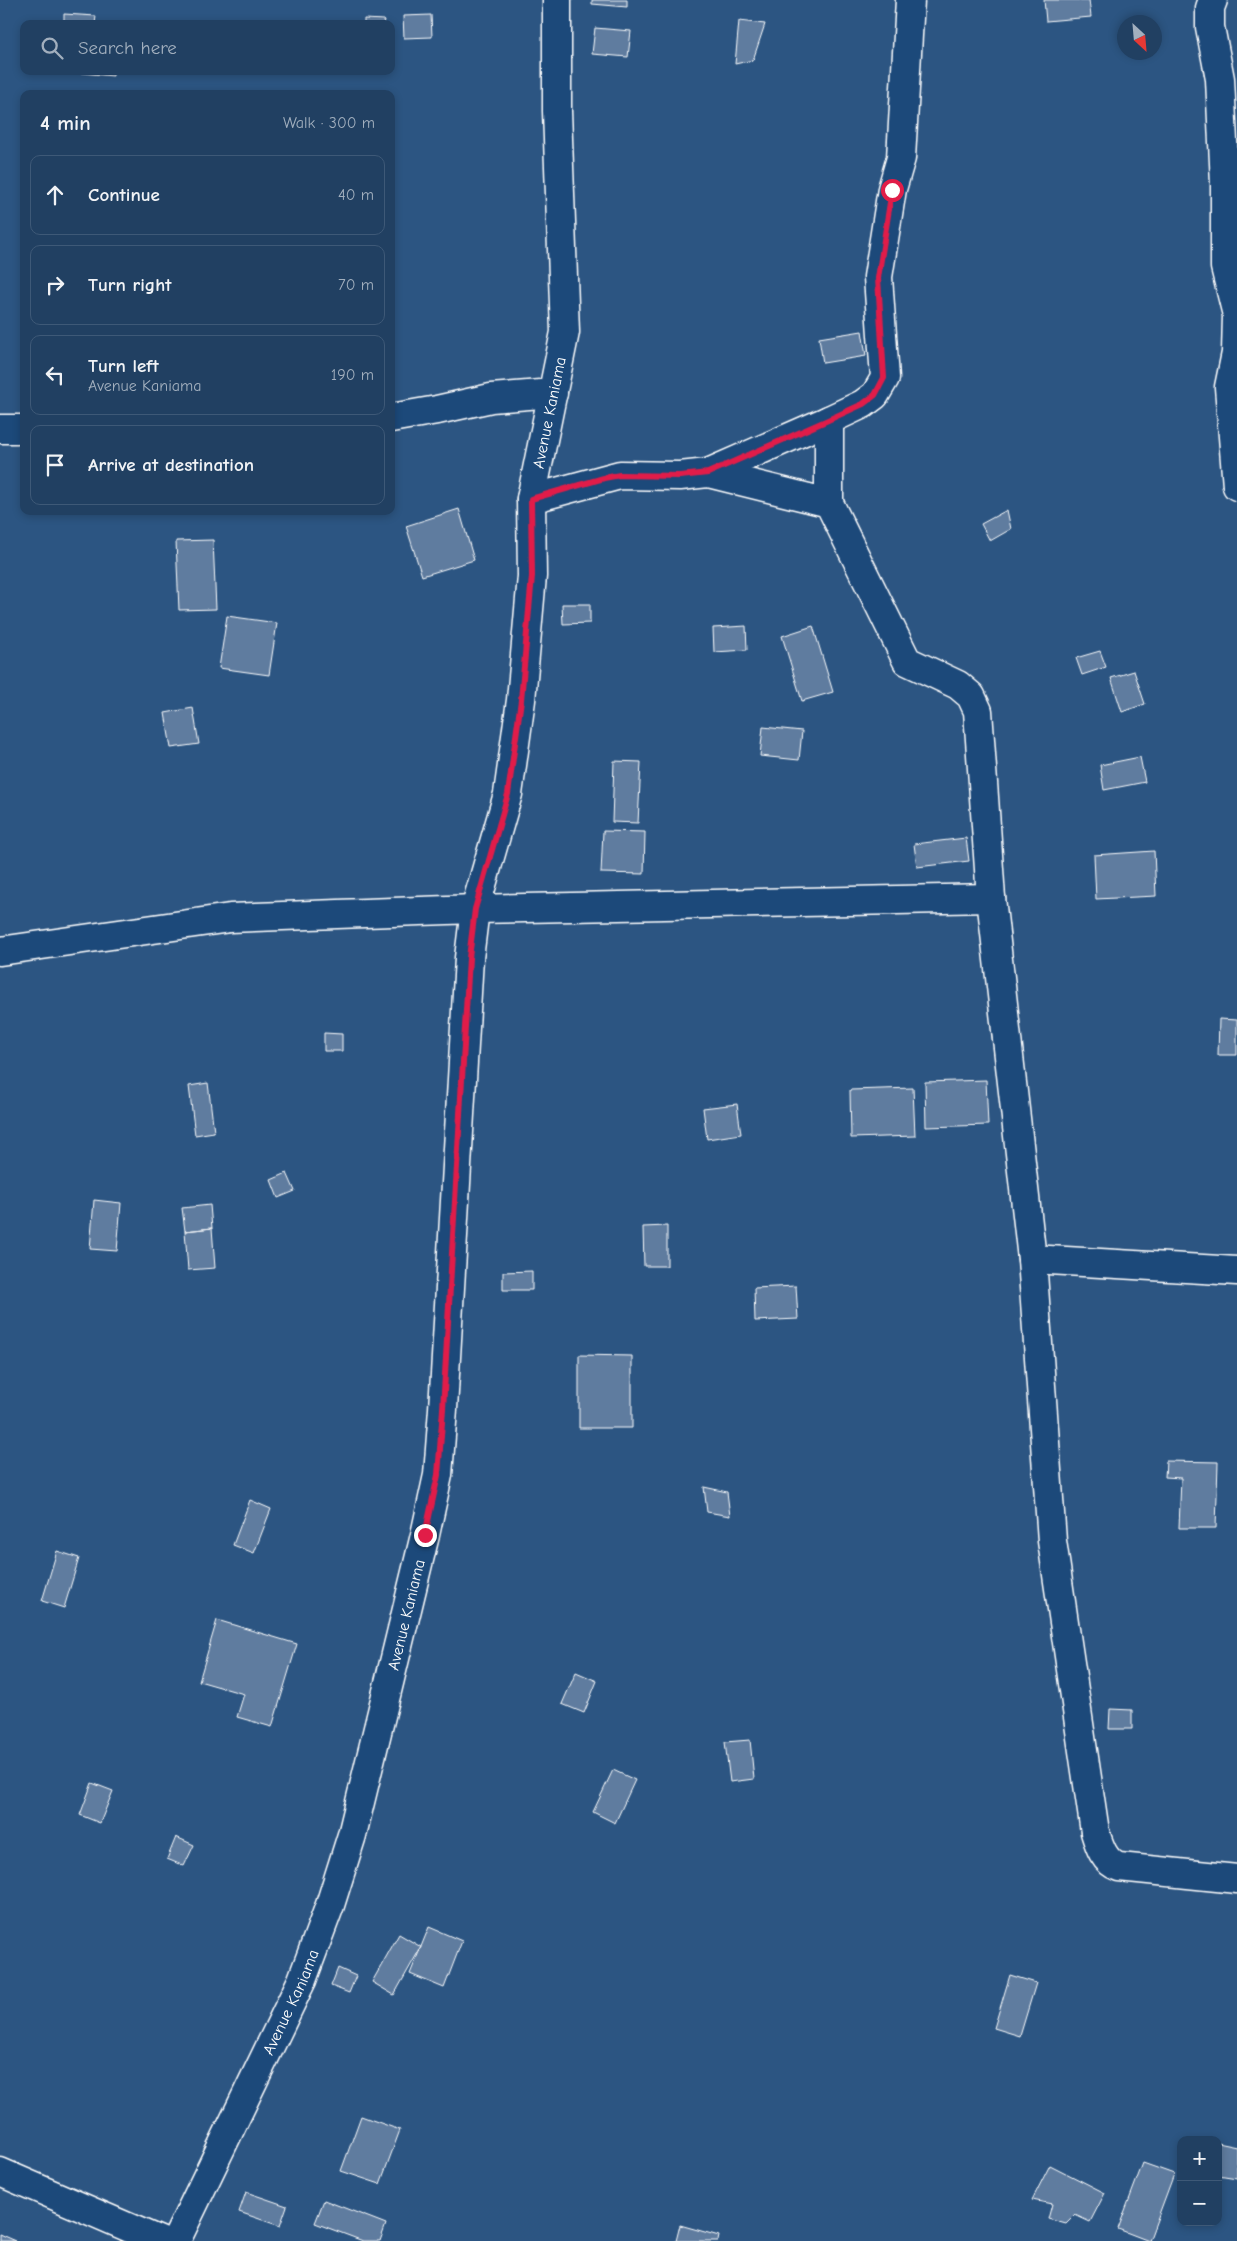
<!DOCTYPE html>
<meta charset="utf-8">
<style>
:root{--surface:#214062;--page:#2d4b6b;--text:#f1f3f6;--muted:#a2afbe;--line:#3e5977}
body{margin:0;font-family:"Comic Neue",sans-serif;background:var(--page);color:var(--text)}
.controls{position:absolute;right:15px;bottom:15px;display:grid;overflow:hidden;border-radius:10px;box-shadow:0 2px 8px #0003}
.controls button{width:45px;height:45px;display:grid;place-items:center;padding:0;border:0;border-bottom:1px solid var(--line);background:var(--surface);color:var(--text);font:25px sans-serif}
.compass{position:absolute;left:1117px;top:15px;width:45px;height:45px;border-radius:50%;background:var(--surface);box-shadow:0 2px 8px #0003;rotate:154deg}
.stop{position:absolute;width:15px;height:15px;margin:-11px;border:4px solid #e11d48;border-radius:50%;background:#fff}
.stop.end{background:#e11d48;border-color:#fff;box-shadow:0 1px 5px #0008}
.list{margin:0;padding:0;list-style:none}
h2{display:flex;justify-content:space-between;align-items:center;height:65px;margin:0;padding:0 20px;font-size:21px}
h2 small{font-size:16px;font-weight:400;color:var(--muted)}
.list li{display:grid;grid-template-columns:32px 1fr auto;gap:15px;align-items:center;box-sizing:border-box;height:80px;margin:0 10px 10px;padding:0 10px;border:1px solid var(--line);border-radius:10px}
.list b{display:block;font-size:19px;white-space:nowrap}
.list p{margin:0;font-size:16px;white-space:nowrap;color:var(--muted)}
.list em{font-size:16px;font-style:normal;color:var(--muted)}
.icon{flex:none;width:28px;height:28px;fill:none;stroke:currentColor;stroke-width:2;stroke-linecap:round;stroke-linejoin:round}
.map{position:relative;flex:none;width:1237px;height:2241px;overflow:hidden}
.search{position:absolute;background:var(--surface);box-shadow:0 2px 8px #0003;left:20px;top:20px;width:375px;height:55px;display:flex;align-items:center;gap:12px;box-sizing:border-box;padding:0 18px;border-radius:10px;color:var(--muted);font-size:19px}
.panel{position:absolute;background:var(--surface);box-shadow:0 2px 8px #0003;left:20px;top:90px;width:375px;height:425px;border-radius:10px}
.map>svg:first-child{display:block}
</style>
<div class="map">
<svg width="1237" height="2241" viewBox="0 0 1237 2241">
<rect width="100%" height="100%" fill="#2c5582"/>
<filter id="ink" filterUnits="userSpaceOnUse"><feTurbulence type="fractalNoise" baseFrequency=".02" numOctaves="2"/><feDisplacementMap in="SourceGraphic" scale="10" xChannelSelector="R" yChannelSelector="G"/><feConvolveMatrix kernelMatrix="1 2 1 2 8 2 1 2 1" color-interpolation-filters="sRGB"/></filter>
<g filter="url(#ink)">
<path fill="#5e7c9f" stroke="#fff" d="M592 0H627V7L592 4Z
M1044 0H1089L1091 17 1046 21Z
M64 14 96 16 95 24H64Z
M431 15 432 37 404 38 403 16Z
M364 19 384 20 383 24H364Z
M739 21 765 24 753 60 735 64Z
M595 28 631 31 628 57 592 54Z
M60 71H113V76Z
M862 331 866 356 823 363 819 338Z
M459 509 474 560 422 576 406 526Z
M1007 510 1011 529 990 541 981 524Z
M213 540 216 609 179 610 176 541Z
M562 604H590V623L563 624Z
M227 616 277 623 269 675 219 668Z
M746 626 747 650 714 652 713 628Z
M813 626 833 692 802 701 782 636Z
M1100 651 1106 667 1082 675 1076 658Z
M1134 671 1145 704 1122 712 1111 678Z
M193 708 199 744 171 748 165 713Z
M763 727 802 731 799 760 760 756Z
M1140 757 1145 782 1104 790 1100 765Z
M614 761 641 762 638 823 612 822Z
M603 831 645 832 644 874 601 873Z
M966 838 969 861 917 867 914 844Z
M1154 851 1156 896 1096 899 1094 855Z
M1219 1019 1237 1020V1055H1218Z
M324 1033 342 1034V1051H324Z
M986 1080 988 1125 926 1127 925 1082Z
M208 1083 214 1132 195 1135 189 1086Z
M913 1088 915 1136 851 1138 850 1090Z
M737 1104 741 1134 707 1139 703 1108Z
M287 1173 295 1191 278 1198 271 1180Z
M94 1200 121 1203 117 1251 90 1249Z
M210 1205 212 1228 185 1231 182 1208Z
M667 1226V1266H644L643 1227Z
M212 1228 215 1268 188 1270 185 1231Z
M532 1271V1290H503V1272Z
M796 1286 798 1319 755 1321 754 1288Z
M579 1355 632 1356V1428H579Z
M1166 1461 1218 1462 1216 1528H1179L1181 1478 1165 1477Z
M704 1487 727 1492 730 1516 707 1512Z
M250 1500 271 1509 254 1553 233 1545Z
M57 1551 79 1558 64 1608 42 1601Z
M217 1620 297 1644 272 1727 237 1717 244 1694 199 1681Z
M576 1672 597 1681 584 1713 562 1704Z
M1110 1709 1132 1710V1729H1109Z
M750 1740 754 1779 730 1782 725 1742Z
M613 1770 635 1780 615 1823 593 1812Z
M92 1783 113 1791 100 1823 80 1815Z
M176 1837 194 1845 184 1866 167 1859Z
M429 1927 462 1941 444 1988 410 1974Z
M399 1934 421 1947 394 1995 372 1982Z
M338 1968 356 1976 349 1993 331 1986Z
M1010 1975 1036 1983 1020 2036 994 2028Z
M361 2116 400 2130 380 2184 341 2171Z
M1218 2143 1237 2147V2178L1218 2175Z
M1143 2163 1174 2174 1149 2241 1118 2229Z
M1050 2165 1105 2193 1090 2222 1075 2215 1066 2224 1048 2219 1052 2204 1032 2200Z
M246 2192 287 2206 280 2226 239 2212Z
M324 2200 386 2224 380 2241H363L315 2223Z
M680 2225 719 2236 718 2241H676Z
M0 2234 16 2241H0Z"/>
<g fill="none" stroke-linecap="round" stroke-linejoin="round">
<g stroke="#fff" stroke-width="31">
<g id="street">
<path d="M1213 0 1210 8V27L1220 79 1225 184V267L1237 315 1236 353 1229 387 1237 486"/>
<path d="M391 418 437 410 491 398 553 393"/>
<path d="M829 420V503"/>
<path d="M0 429H24"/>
<path d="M708 473 829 503 907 661 958 685 971 696 978 711 991 898 1032 1259 1052 1541 1095 1832C1099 1845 1104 1862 1119 1867L1237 1879"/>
<path d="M531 499 620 475 680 476 708 473 829 420 863 404 875 395 885 378 878 277 892 189 901 158 910 0"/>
<path d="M0 951 230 918 475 909 991 898"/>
<path d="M1032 1259 1237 1271"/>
<path id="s1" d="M176 2241 302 1980 330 1905 352 1835 425 1535 438 1475 443 1409 469 958 475 909 508 794 521 700 532 576 531 499 565 332 557 111V0"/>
</g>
</g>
<g stroke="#fff" stroke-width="31">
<path id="secondary" d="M0 2172 160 2241"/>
</g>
<use href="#street" stroke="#1f4a7a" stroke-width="28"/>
<use href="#secondary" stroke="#1f4a7a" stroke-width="28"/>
</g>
</g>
<g fill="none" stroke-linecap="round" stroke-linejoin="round" filter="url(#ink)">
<path stroke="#e11d48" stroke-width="6" d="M425 1535 438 1475 443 1409 469 958 475 909 508 794 521 700 532 576 531 499 604 478 620 475 680 476 708 473 828 420 863 404 875 395 884 378 878 278 892 190"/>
</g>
<g text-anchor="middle" stroke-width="5" stroke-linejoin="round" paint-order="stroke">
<g font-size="16" fill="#fff" stroke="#1f4a7a">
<text dy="6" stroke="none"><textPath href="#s1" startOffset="1885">Avenue Kaniama</textPath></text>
<text dy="6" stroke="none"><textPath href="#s1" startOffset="670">Avenue Kaniama</textPath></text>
<text dy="6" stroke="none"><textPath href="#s1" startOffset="265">Avenue Kaniama</textPath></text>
</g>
</g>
</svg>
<div class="controls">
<button>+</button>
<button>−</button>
</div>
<svg class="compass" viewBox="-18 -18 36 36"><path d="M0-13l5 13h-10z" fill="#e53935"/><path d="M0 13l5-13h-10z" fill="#a2afbe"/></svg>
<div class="stop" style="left:892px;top:190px"></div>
<div class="stop end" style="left:425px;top:1535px"></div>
<div class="search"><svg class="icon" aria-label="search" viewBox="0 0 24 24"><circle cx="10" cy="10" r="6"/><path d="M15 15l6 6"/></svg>Search here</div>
<section class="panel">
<h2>4 min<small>Walk · 300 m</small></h2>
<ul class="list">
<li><svg class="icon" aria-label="ahead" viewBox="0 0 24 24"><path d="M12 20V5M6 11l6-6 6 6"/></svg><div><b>Continue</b></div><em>40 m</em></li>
<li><svg class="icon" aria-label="right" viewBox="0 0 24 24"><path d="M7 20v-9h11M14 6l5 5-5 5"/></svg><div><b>Turn right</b></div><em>70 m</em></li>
<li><svg class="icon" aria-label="left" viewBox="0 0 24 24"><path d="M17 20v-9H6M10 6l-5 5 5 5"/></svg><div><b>Turn left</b><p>Avenue Kaniama</p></div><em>190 m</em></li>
<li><svg class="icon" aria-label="arrive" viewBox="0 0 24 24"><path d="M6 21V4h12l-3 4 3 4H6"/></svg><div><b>Arrive at destination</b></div></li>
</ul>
</section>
</div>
